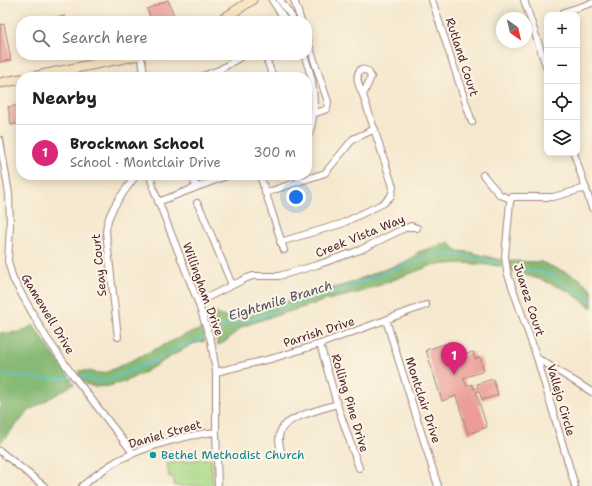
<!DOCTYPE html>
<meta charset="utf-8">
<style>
:root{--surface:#fff;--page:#f2f2f2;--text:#202124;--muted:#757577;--line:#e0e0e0;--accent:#db2777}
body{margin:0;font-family:"Shantell Sans",sans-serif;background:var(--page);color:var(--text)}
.controls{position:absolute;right:12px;top:12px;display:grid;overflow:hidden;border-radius:8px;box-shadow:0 2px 10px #0003}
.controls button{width:36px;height:36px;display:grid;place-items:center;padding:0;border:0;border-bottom:1px solid var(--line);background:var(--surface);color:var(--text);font:20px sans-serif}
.compass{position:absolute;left:496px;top:12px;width:36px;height:36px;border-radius:50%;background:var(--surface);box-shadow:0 2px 10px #0003;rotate:146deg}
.you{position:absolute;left:296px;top:197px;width:14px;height:14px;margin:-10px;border:3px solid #fff;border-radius:50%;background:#1a73e8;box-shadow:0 0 0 6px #1a73e833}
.badge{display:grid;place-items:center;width:26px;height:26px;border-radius:50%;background:var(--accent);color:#fff;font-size:13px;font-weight:700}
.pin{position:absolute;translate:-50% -33px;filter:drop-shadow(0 1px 2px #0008)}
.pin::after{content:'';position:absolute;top:21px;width:14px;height:12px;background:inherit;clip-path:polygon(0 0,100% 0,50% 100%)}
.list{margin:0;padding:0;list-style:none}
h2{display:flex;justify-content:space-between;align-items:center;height:52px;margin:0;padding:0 16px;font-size:17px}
h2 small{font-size:13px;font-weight:400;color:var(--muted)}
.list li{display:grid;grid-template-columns:26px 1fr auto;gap:12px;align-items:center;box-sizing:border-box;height:56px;padding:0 16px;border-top:1px solid var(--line)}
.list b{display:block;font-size:15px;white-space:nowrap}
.list p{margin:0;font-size:13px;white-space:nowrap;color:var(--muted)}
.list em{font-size:13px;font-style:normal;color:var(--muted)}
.icon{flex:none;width:22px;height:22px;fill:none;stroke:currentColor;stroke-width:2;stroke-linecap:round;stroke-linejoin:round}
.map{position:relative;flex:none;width:592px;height:486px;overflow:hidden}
.search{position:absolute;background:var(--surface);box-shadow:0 2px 10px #0003;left:16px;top:16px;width:296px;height:44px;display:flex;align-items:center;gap:10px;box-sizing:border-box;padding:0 14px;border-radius:16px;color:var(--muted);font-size:15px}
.panel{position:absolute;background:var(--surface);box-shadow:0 2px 10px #0003;left:16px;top:72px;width:296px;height:108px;border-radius:16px}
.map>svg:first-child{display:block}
</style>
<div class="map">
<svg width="592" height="486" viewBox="0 0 592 486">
<rect width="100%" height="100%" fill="#fcf5e5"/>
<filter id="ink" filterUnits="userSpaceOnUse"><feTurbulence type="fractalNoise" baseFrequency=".025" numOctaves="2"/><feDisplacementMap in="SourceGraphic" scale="8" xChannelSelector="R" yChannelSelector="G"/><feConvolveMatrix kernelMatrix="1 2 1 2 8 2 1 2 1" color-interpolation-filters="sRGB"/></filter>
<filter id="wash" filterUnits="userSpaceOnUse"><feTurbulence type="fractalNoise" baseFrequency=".012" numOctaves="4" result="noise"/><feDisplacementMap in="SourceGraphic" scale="16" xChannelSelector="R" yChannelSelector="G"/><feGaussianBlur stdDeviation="0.9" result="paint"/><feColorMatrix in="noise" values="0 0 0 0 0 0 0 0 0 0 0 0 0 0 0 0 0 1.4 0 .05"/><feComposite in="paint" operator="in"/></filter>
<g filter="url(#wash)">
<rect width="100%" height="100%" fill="#f5e8ce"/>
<path fill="#aada89" stroke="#7a7c5a" d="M211 458 213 486H175L173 477H169L167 464Z"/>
<path fill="#87ba75" stroke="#686c50" d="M449 242 457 251 469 252 501 260V266L462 263 433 265 361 292 327 300 258 321 242 327 225 342 218 345 209 314 213 312 218 314 224 317 271 307 312 293 345 285 377 272 403 263 414 257 418 252Z
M509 261 541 262 577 277 592 289V308L569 291 542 280 512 271Z
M33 325 74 384 30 410 0 443V333L21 332Z
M202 329 205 341 192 344 143 373 124 382 109 386 95 387 86 384 81 380 79 371C87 369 96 374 105 373L187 334Z"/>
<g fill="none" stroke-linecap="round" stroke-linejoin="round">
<path stroke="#60c7dd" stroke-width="1.5" d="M514 268 550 274 566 286 592 300
M212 335 224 326 232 323 255 319 290 304 331 294 376 276 436 254 463 255 500 263
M0 374 45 379 72 378
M76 377C84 374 93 381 102 382L150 363 184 345 208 336"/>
</g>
<g id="blocks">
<path fill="#ea9d98" d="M168 0 175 18 168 21H152L147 9Z
M65 16 66 21H39V20Z
M4 24 11 60 0 62V25Z
M21 105V123L11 125 8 107Z
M451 342 456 357 473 352 475 359 480 357 484 371 463 378 467 386 472 384 474 389 478 387 477 384 493 379 498 395 482 400 479 391 476 392 487 427 468 434 456 396 442 401 426 350Z"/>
</g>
</g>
<g filter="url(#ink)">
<use href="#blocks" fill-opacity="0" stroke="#a0847c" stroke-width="1"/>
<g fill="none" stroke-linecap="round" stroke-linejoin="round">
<g stroke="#a0847c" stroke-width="8">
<path id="minor" d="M272 0 286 21
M280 0 292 17V21
M294 0 301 21
M432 0 472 122
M524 0 547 69
M564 12 592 3
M307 39 328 102 327 109 313 114
M140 55 143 66 144 77
M265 55 273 77
M304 55C307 64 311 73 312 82 315 99 315 123 307 138
M200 77 219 70 244 55
M0 140 9 194 10 226 8 261 13 279 46 337 72 374 133 453
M574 153 592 208
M150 175 154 190 198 302 211 341 216 372V432L218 486
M192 175 196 187
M260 175 284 250
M483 175 500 195 511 199
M265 193 325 173 353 139 375 129
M158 202 229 175
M197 203 201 210 232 285
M280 242 341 224 384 203 391 196 393 187 363 95 371 77 368 71 361 69C354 76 359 87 363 95
M198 302 247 278 253 276H279L317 265 360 250 403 229 411 226 417 228
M386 320 438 486
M118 337 106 232C107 210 124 193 136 175
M320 344 337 404 359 468
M537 358 592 392
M216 372 274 358 320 344 426 305
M0 451 44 486
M282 455C280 447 277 438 281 430 288 416 323 409 337 404
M82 486C93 477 105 468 117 461 143 447 186 435 216 432
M575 486 537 358 507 272 505 256 510 202 512 197H553L586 188"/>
</g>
<g stroke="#a0847c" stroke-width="11">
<path id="secondary" d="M220 21 252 0
M32 77 139 55
M0 83 21 79"/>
</g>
<use href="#minor" stroke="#fff" stroke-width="6"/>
<use href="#secondary" stroke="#f9e7c3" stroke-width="9"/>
</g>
</g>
<circle fill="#0f9aa8" stroke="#fcf5e5" stroke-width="1.5" cx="153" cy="455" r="4"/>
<g text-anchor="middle" stroke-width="4" stroke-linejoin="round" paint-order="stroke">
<g font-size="12" fill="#4a1f2b" stroke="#fcf5e5">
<text transform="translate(462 57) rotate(72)" y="4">Rutland Court</text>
<text transform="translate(360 236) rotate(-22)" y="4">Creek Vista Way</text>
<text transform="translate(99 265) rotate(-96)" y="4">Seay Court</text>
<text transform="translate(203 289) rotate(70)" y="4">Willingham Drive</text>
<text transform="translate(529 300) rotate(72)" y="4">Juarez Court</text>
<text transform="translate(48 314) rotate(59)" y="4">Gamewell Drive</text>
<text transform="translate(319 332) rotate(-18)" y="4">Parrish Drive</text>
<text transform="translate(423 400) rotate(72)" y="4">Montclair Drive</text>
<text transform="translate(561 400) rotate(74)" y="4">Vallejo Circle</text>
<text transform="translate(350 403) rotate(73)" y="4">Rolling Pine Drive</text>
<text transform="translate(165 434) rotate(-16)" y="4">Daniel Street</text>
</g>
<g font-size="12" fill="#0d838f" stroke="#fcf5e5" text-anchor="start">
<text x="161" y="459">Bethel Methodist Church</text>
</g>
<g font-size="13" font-style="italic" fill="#515160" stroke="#fcf5e5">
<text transform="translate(280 300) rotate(-17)" y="5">Eightmile Branch</text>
</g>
</g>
</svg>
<div class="controls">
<button>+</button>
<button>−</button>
<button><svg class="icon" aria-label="locate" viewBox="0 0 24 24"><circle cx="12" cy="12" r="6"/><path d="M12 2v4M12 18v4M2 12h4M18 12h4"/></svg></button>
<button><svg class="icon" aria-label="layers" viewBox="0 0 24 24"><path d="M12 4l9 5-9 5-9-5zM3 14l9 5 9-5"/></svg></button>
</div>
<svg class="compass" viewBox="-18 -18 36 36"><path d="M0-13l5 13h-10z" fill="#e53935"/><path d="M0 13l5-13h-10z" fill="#757577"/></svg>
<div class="you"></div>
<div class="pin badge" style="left:454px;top:375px">1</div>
<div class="search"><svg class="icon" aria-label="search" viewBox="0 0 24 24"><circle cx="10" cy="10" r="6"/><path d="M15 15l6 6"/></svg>Search here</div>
<section class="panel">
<h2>Nearby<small></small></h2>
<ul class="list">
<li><span class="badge">1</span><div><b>Brockman School</b><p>School · Montclair Drive</p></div><em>300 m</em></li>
</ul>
</section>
</div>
